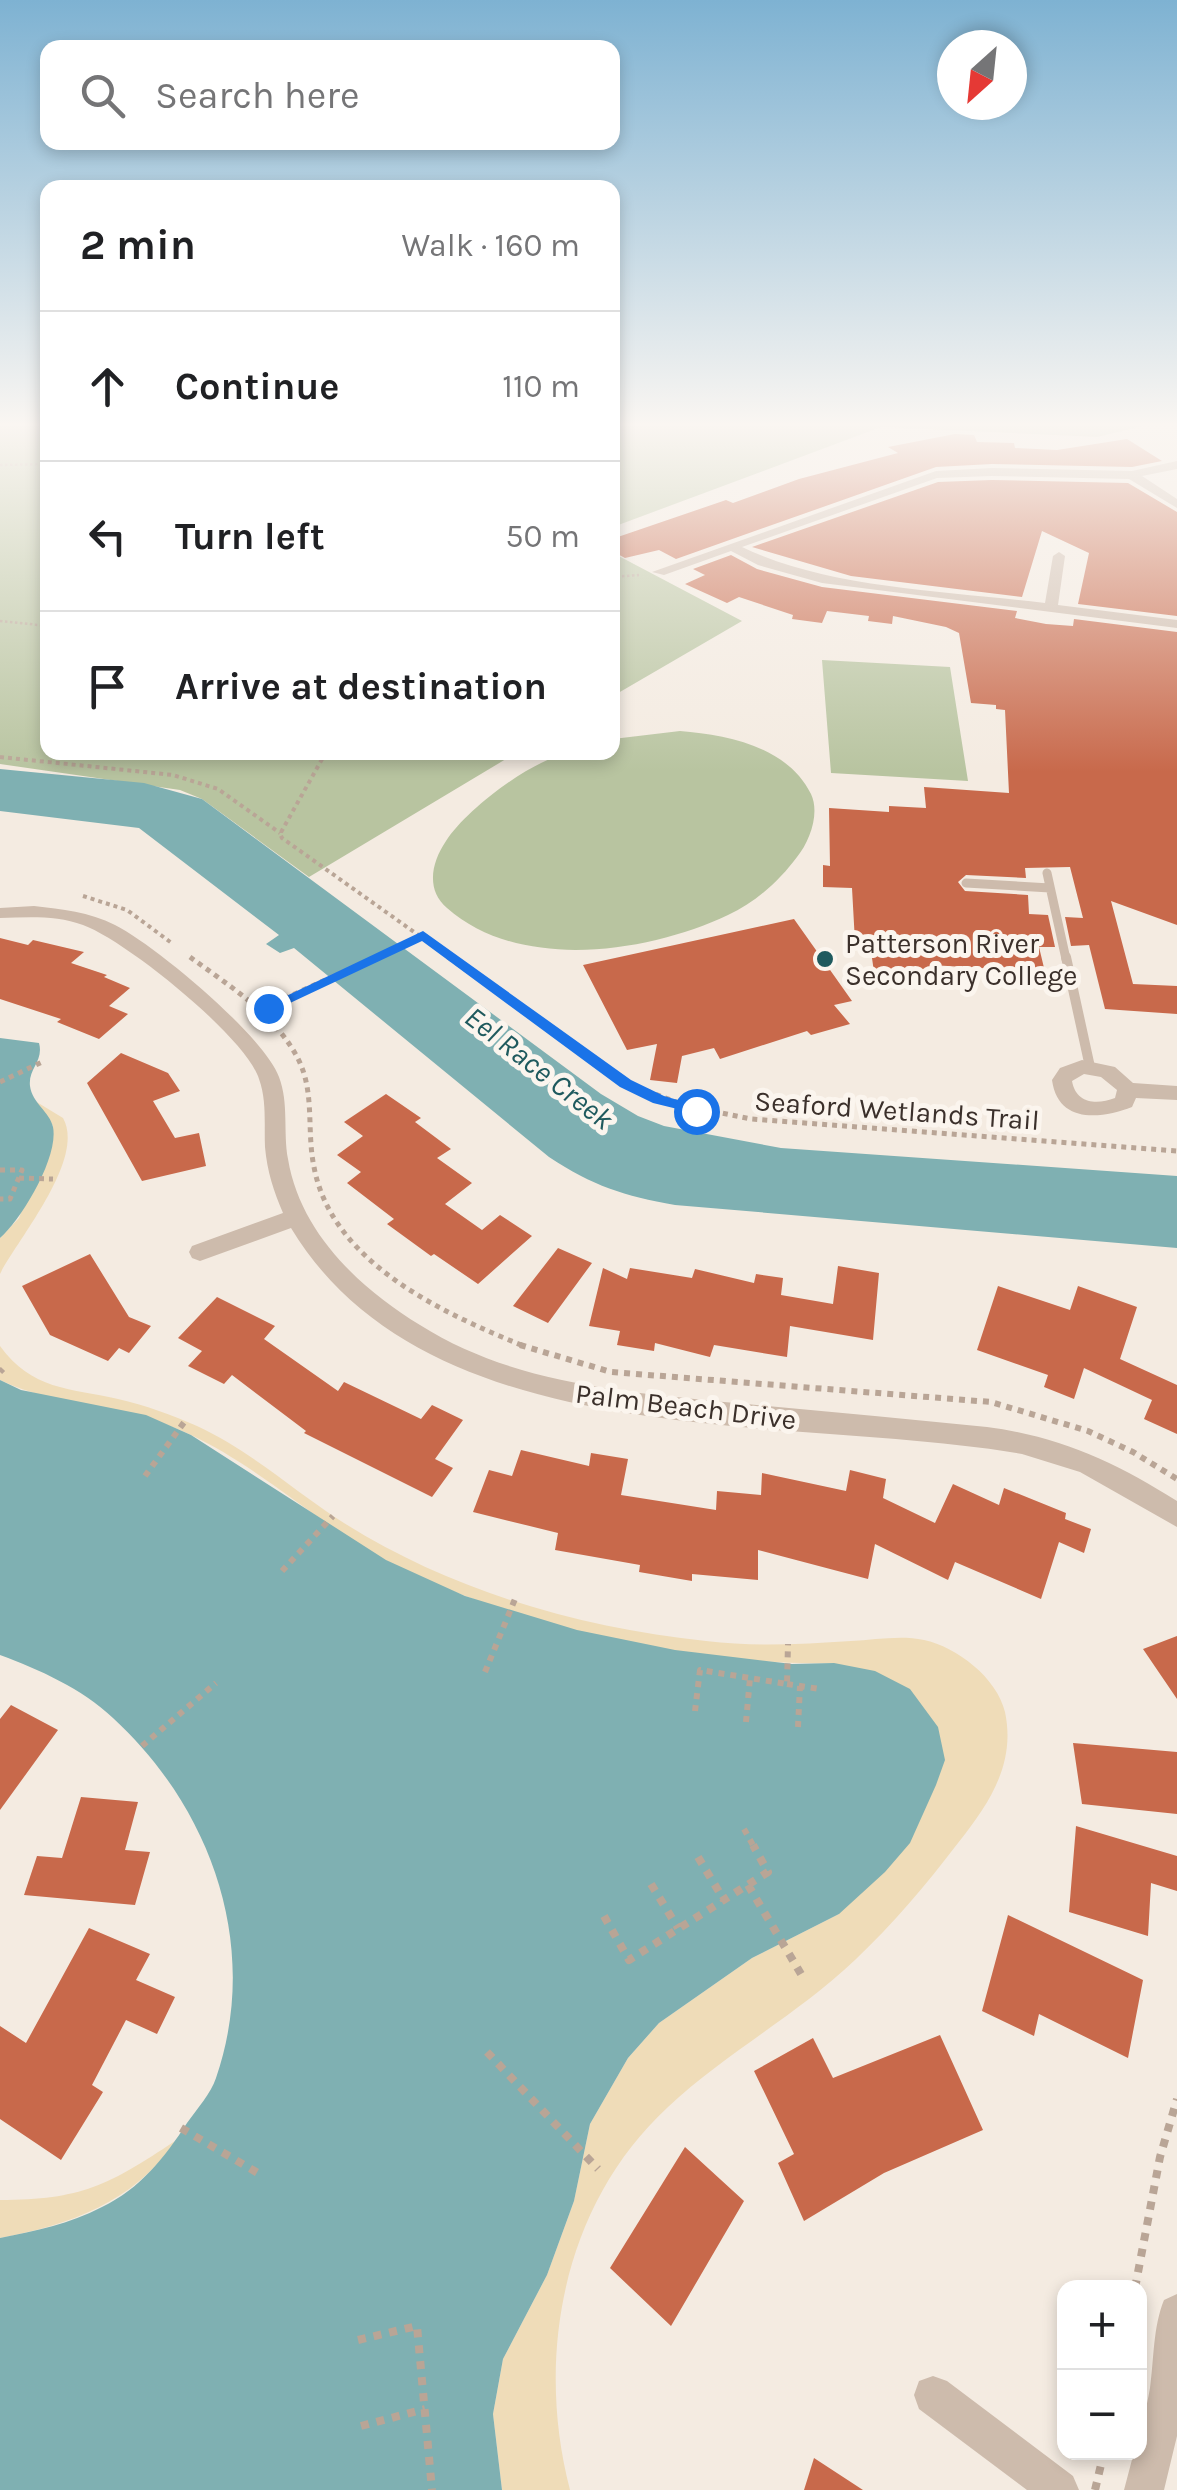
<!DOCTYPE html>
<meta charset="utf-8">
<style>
:root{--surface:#fff;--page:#f2f2f2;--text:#202124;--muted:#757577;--line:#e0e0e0}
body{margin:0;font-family:Karla,sans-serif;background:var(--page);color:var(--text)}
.controls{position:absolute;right:30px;bottom:30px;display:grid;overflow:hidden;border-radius:20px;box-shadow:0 5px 15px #0003}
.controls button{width:90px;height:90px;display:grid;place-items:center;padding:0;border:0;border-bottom:2px solid var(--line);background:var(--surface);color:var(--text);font:50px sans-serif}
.compass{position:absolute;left:937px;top:30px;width:90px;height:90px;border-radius:50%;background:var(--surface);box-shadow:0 5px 15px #0003;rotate:207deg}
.stop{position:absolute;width:30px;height:30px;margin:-22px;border:8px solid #1a73e8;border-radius:50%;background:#fff}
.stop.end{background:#1a73e8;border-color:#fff;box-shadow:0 2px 10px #0008}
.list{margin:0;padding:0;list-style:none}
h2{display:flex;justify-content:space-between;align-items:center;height:130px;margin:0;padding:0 40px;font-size:42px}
h2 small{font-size:32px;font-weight:400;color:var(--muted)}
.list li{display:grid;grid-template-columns:65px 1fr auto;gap:30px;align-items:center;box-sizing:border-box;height:150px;padding:0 40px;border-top:2px solid var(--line)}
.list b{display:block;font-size:38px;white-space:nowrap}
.list em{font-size:32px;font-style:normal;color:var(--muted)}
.icon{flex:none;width:55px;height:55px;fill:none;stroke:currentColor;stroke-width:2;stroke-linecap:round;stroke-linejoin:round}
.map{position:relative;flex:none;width:1177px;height:2490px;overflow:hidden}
.search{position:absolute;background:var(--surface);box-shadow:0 5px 15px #0003;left:40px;top:40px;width:580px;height:110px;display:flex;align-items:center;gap:25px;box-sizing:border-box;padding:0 35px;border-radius:20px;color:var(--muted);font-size:38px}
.panel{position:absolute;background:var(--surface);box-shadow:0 5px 15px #0003;left:40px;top:180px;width:580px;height:580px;border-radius:20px}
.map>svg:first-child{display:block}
</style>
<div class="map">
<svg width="1177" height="2490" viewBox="0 0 1177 2490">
<rect width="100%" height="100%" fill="#f4ebe1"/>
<path fill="#b8c4a0" d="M0 423H47L48 752 516 753 309 877 202 799 180 790 0 764Z
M613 423H1156L1097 437 881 427 613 527Z
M613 553 742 621 613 696Z
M822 660 950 667 968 781 831 773Z
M680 731C727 735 787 746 811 794 820 813 810 841 797 857 780 880 755 903 728 915 648 953 519 972 447 908 426 890 431 863 446 841 467 809 529 762 567 753 581 750 598 752 612 752L613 739Z"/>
<path fill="#efdcb8" d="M35 1101 63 1118C86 1159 18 1239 0 1274V1238L19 1218 53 1126Z
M0 1346C32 1390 69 1388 118 1399 145 1405 172 1415 197 1426 251 1451 294 1491 344 1523 452 1591 580 1628 706 1641 754 1647 803 1644 851 1641 875 1640 900 1635 924 1640 957 1647 997 1678 1005 1712 1016 1764 989 1804 958 1843 926 1885 893 1924 855 1960 797 2015 726 2053 668 2107 563 2204 535 2356 570 2490H502L493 2414 503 2359 547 2275 574 2201 590 2124 628 2058 659 2023 752 1958 839 1914 834 1663C698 1667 508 1625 387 1561 318 1524 260 1467 189 1434 129 1405 59 1408 0 1380Z
M175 2141C135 2202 69 2225 0 2238V2200C81 2200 109 2185 175 2141Z"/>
<path fill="#7fb0b2" d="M0 769 144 783 202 799 601 1094 638 1116 664 1126 781 1148 1177 1176V1248L675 1205C624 1196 593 1186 549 1157L294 948 280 953 266 944 279 935 139 828 0 811Z
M0 1038 39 1043C44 1061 28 1069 30 1086 32 1103 50 1112 53 1127 59 1157 21 1220 0 1238Z
M0 1380 21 1390 146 1415 191 1435 386 1560 465 1596 577 1630 675 1650 792 1664 834 1663 875 1671 910 1689 938 1727 945 1760 936 1785 910 1843 885 1872 839 1914 752 1958 659 2023 628 2058 590 2124 574 2201 547 2275 503 2359 493 2414 502 2490H0V2238C36 2231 69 2224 102 2207 140 2189 165 2157 187 2123 197 2109 211 2093 216 2078 261 1947 212 1809 113 1718 81 1688 40 1670 0 1655Z"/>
<path fill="#c8694b" d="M955 434 974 435 977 442 1014 443 1015 448 1057 450 1127 439 1162 461 1132 467 992 464 936 467 676 559 659 550 625 558 612 551V539L726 500 733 503 799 479 898 453 888 447Z
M992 480 1128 483 1177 512V616L1078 604 1089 553 1042 531 1022 597 851 576 752 547 938 482Z
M731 555 757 569 822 587 1017 611 1015 618 1046 624 1073 626 1074 619 1177 632V925L1111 901 1133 984 1177 986V1014L1105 1009 1089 945 1071 946 1065 917 1083 918 1070 867 1025 868 1026 878 966 875 958 882 965 891 1028 895 1029 914 1048 915 1055 947H1039L1045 972 931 965 932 975 874 972 870 944 855 942 852 888 823 887V865L830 866 829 808 889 812V806L926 808 924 787 1009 793 1005 710 996 709V705L971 703 959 633 946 627 893 616 892 624 868 621 869 616 827 611 822 623 792 619 793 615 739 597 727 603 685 584 705 575 693 569Z
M794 919 852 1001 834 1005 850 1024 811 1035 807 1031 720 1059 714 1048 682 1056 677 1083 650 1080 657 1044 627 1050 583 965Z
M0 938 28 945 33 940 84 952 71 963 107 975 104 977 130 988 109 1006 128 1014 99 1039 57 1022 61 1019 0 999Z
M121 1053 168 1073 180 1091 153 1101 175 1138 199 1133 206 1166 142 1181 87 1083Z
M386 1094 421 1118 415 1122 451 1149 437 1158 472 1183 445 1204 482 1230 500 1215 532 1236 478 1284 434 1254 431 1256 387 1224 394 1219 347 1183 361 1172 337 1155 363 1136 344 1122Z
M558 1248 592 1263 548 1323 513 1306Z
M90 1254 129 1317 151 1326 129 1353 119 1348 108 1361 50 1335 22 1286Z
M838 1266 879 1273 873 1340 790 1326 787 1357 714 1345 710 1357 655 1343 654 1351 617 1345 620 1331 589 1326 603 1268 627 1279 630 1268 692 1278 695 1269 754 1283 756 1274 783 1278 781 1295 833 1304Z
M998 1286 1070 1310 1078 1286 1137 1307 1120 1359 1177 1385V1434L1144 1419 1152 1400 1084 1368 1074 1399 1044 1387 1048 1375 977 1350Z
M217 1297 275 1326 264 1339 338 1391 344 1382 421 1419 432 1405 463 1420 435 1459 453 1468 432 1497 304 1433 306 1431 232 1375 224 1384 188 1366 202 1351 178 1338Z
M521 1450 589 1466 591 1453 628 1459 621 1495 716 1510 717 1491 761 1495 762 1473 846 1491 850 1470 886 1479 883 1498 935 1523 953 1484 999 1505 1004 1488 1066 1513 1065 1519 1091 1529 1084 1553 1059 1542 1041 1599 955 1562 948 1580 875 1544 868 1579 758 1550V1580L692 1574V1581L639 1572 640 1565 555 1550 558 1533 473 1512 489 1470 512 1476Z
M1177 1636V1699L1143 1649Z
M11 1705 58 1730 0 1810V1719Z
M1073 1743 1177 1752V1814L1082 1804Z
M81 1797 138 1802 125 1850 150 1852 135 1905 24 1895 37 1856 62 1858Z
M1076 1826 1177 1856V1891L1151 1883 1148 1936 1069 1912Z
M1008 1915 1143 1980 1128 2058 1039 2014 1034 2036 982 2011Z
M89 1928 150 1954 136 1980 175 1997 157 2034 126 2020 92 2085 103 2092 61 2160 0 2119V2026L26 2043Z
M940 2035 983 2130 884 2173 804 2221 778 2163 794 2154 754 2071 813 2038 833 2078Z
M685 2147 744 2201 671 2326 610 2268Z
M814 2458 863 2490H804Z"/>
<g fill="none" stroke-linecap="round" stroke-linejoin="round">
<path stroke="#b9a596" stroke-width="2.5" stroke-dasharray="2.5 2.5" stroke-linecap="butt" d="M612 442 628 423
M0 465 48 464
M612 577 639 575
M0 621 48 626"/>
<path stroke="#b9a596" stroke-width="4" stroke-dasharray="4 4" stroke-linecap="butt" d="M326 752 280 834 282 838 452 959
M0 757 173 775 218 789 280 833
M83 896 127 910 173 944
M370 959 423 935"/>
<path stroke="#b9a596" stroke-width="5" stroke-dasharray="5 5" stroke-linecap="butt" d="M190 957C228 985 272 1012 296 1055 316 1090 306 1129 314 1167 332 1264 445 1314 526 1347
M448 957 625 1083 687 1106 751 1119 1177 1151
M257 1011 376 957
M0 1082 42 1062
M0 1170H22L10 1199H0
M19 1178 53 1179"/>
<path stroke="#b9a596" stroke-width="6" stroke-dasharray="6 6" stroke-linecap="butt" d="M520 1345 611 1372 991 1402 1088 1431 1133 1452 1177 1479
M0 1372 3 1369
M145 1476 185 1421
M282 1571 333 1516
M485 1672 515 1599
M787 1684 820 1689
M695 1711 700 1670 787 1684 788 1644
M746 1722 750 1678
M798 1727 800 1686
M142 1746 216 1683
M744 1829 754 1847"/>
<path stroke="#b9a596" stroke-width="8" stroke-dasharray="8 8" stroke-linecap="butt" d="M698 1857 724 1900
M651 1884 678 1928
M748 1885 801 1974
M604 1916 629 1960 768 1872 753 1845
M487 2052 598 2169
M181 2128 263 2176
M1135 2288 1160 2157 1177 2099
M358 2340 417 2326 432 2490
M361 2426 425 2409
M1095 2490 1104 2452"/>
<path stroke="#cdbbac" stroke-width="9" d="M1047 873 1066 959
M966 883 1050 888"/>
<path stroke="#cdbbac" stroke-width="10" d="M1066 957 1090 1067"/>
<path fill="#cdbbac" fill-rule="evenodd" d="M1177 461V469L1142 476 1177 499V508L1129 479 992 476 937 478 742 547C829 589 949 591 1045 603L1053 556 1059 552 1065 556 1058 605 1177 620V628L822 583 758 565 731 551 664 575 652 572 936 471 992 468 1132 471Z
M34 906C62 909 89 912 115 925 155 945 264 1036 279 1077 289 1103 283 1132 288 1159 300 1232 359 1288 420 1325 512 1383 619 1391 724 1402 812 1410 900 1418 987 1427 1059 1436 1117 1463 1177 1501V1527L1080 1472 1022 1454C792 1414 430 1458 291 1228L200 1261 192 1258 189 1252 192 1246 283 1213C274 1192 267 1171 265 1147 264 1124 267 1101 259 1079 246 1037 125 940 83 925 57 915 28 917 0 918V908Z
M1082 1060 1115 1067 1133 1083 1177 1086V1100L1136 1098 1132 1107C1101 1119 1058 1124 1052 1080L1060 1068ZM1084 1074 1101 1077 1117 1090 1115 1098C1097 1105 1076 1104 1072 1081Z
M1177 2294V2436L1164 2490H1124L1134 2452H1140C1140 2430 1146 2411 1150 2388 1154 2359 1153 2327 1164 2300Z
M933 2376 947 2381 1073 2476 1079 2490H1027L919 2409 914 2395 919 2381Z"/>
</g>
<linearGradient id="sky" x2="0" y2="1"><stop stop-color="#7eb2d2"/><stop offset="0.55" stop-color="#faf6f2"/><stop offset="1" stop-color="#faf6f2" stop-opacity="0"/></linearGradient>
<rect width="1177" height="772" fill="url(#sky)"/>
<path fill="#1a73e8" d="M423 931 631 1080 664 1096 702 1107V1115L653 1103 620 1087 422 941 273 1011 261 1008Z"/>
<circle fill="#1f5a5e" stroke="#fbf5ee" stroke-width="4" cx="825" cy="959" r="10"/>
<g text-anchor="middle" stroke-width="10" stroke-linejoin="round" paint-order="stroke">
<g font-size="28" fill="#3b302b" stroke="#fbf5ee" text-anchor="start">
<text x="845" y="953">Patterson River<tspan x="845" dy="32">Secondary College</tspan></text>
</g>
<g font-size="28" fill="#3b302b" stroke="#fbf5ee">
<text transform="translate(897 1110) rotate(4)" y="10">Seaford Wetlands Trail</text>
<text transform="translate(686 1406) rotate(7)" y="10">Palm Beach Drive</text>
</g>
<g font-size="30" font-style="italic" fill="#1f5a5e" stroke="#fbf5ee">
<text transform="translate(539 1068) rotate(38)" y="10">Eel Race Creek</text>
</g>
</g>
</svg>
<div class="controls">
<button>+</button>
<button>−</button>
</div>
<svg class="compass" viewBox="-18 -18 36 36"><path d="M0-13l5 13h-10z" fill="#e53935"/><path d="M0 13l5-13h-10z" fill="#757577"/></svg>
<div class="stop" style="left:696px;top:1111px"></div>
<div class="stop end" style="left:268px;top:1008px"></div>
<div class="search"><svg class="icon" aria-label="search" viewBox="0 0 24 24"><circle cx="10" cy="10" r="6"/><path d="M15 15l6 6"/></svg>Search here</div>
<section class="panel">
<h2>2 min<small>Walk · 160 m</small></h2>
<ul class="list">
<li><svg class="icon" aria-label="ahead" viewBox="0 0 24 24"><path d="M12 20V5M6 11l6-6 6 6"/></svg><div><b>Continue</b></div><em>110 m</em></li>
<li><svg class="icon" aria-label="left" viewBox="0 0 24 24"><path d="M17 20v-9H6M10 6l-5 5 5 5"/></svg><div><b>Turn left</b></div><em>50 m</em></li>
<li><svg class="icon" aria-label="arrive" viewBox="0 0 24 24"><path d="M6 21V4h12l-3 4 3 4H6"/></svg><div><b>Arrive at destination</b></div></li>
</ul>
</section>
</div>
